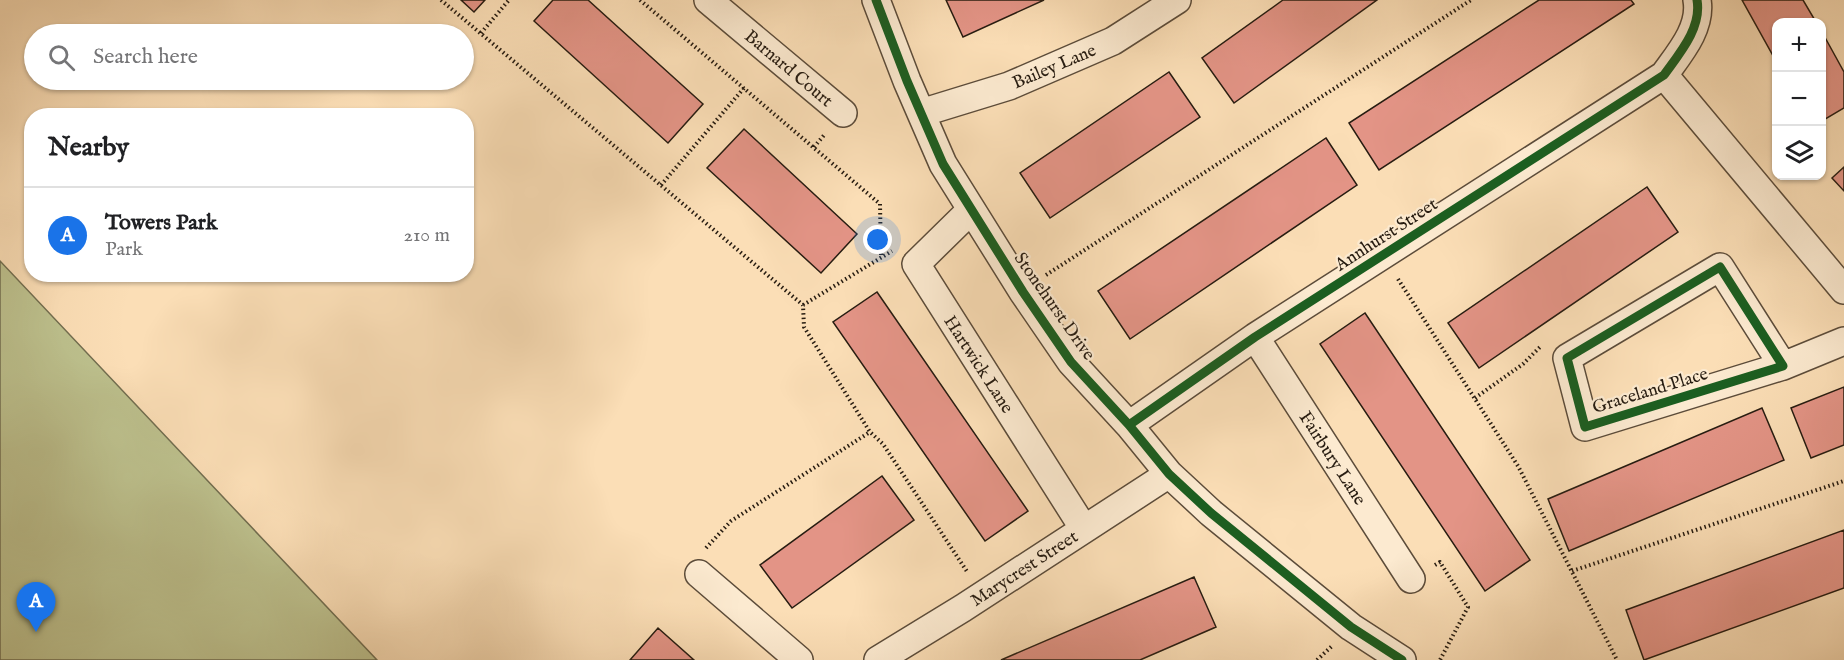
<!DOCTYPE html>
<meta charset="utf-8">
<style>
:root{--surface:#fff;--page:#f2f2f2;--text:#202124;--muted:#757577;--line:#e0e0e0;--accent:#1a73e8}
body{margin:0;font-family:"IM FELL English",serif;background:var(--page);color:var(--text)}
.controls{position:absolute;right:18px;top:18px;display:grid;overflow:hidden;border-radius:12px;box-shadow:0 2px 4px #0004}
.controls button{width:54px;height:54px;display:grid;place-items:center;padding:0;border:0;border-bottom:2px solid var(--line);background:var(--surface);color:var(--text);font:30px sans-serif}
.you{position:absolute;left:878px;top:240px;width:21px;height:21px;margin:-15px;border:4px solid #fff;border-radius:50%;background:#1a73e8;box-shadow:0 0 0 9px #1a73e833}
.badge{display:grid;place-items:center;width:39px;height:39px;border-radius:50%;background:var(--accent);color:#fff;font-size:20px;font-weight:700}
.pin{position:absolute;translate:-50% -50px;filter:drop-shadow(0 2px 3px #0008)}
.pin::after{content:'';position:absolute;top:32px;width:21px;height:18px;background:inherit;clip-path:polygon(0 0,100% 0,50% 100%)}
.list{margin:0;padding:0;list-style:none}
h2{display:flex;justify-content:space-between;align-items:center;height:78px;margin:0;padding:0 24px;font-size:26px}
h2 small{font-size:20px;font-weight:400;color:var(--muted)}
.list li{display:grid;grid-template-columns:39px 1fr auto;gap:18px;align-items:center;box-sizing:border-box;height:96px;padding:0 24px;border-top:2px solid var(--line)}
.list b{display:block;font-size:22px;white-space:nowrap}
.list p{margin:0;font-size:20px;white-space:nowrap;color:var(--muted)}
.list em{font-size:20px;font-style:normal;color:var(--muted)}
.icon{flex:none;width:33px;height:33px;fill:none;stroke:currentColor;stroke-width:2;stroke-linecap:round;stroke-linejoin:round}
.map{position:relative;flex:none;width:1844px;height:660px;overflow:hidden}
.search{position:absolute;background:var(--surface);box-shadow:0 2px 4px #0004;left:24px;top:24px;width:450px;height:66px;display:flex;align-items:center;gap:15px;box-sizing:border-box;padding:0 21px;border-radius:33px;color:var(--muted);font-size:22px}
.panel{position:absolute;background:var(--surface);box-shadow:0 2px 4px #0004;left:24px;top:108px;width:450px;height:174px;border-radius:24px}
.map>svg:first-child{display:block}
</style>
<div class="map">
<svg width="1844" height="660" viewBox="0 0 1844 660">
<rect width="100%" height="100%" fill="#fbdeb6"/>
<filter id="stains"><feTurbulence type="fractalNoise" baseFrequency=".00333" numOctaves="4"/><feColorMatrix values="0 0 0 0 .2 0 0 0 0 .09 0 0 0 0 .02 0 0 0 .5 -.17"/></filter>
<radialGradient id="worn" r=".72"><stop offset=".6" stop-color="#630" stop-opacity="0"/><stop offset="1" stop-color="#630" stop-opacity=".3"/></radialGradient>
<path fill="#bdc18e" stroke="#726e50" stroke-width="1.5" d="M0 261 377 660H0Z"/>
<path fill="#e39486" stroke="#271c11" stroke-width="1.5" d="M461 0H485L474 12Z
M553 0H588L703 104 668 143 534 21Z
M946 0H1044L963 37Z
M1283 0H1377L1234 103 1202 58Z
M1539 0H1631L1634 4 1379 170 1349 123Z
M1742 0H1803L1816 22H1776V61Z
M1822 32 1844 72V108L1822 121Z
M1169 72 1200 117 1050 218 1020 173Z
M744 129 857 234 821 273 707 168Z
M1326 138 1357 185 1130 339 1098 291Z
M1844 167V191L1832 178Z
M1647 187 1678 232 1479 368 1448 323Z
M877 292 1028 511 985 541 833 322Z
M1365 313 1530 560 1485 591 1320 344Z
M1844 387V445L1811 458 1791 408Z
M1762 408 1784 460 1569 551 1548 499Z
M882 476 914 520 792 608 760 565Z
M1844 530V588L1644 660 1626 610Z
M1194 577 1216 627 1140 660H1001Z
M658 628 694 660H630Z"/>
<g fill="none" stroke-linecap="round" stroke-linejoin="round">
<g stroke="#5c4c3a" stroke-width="30">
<path id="minor" d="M708 0 843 113
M876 0 907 81 943 164 1023 292 1071 362 1129 425 1169 474 1211 513 1351 627 1402 660
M1664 75 1844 290
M921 113 1009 86 1113 41 1177 0
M971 210 916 264 1084 529
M1720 267 1783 366 1585 427 1567 358Z
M1255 337 1411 579
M1783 366 1844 341
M1129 425 1255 337 1664 75C1679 54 1702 28 1697 0
M699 574 799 660
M878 660 963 608 1169 474"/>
</g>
<path stroke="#271c11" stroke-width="4" stroke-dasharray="1.5 3" stroke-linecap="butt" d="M441 0 803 305 804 327 870 432 883 444 968 573
M640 0 880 204 881 255
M481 33 509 0
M814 147 825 134
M661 185 744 88
M1046 275 1471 0
M1398 279 1518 466 1617 660
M803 305 892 251
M1475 398 1523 364 1540 347
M706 548 731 521 870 432
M1435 565 1440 562 1468 607 1440 660
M1572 571 1844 481
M1317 660 1332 646"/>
<use href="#minor" stroke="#fcead0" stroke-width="27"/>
<g stroke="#fcead0" stroke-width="13">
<path id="cycleway" d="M876 0 907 81 943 164 1023 292 1071 362 1129 425 1169 474 1211 513 1351 627 1402 660
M1720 267 1783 366 1585 427 1567 358Z
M1129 425 1255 337 1664 75C1679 54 1702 28 1697 0"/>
</g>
<use href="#cycleway" stroke="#1b5e20" stroke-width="9"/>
</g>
<g text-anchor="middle" stroke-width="4.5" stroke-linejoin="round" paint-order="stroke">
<g font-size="18" fill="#271c11" stroke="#fcead0">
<text transform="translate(1054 66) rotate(-23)" y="6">Bailey Lane</text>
<text transform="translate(789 68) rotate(40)" y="6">Barnard Court</text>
<text transform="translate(1386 234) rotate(-33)" y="6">Annhurst Street</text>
<text transform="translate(1055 306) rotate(55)" y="6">Stonehurst Drive</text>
<text transform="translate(979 364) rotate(57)" y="6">Hartwick Lane</text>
<text transform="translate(1650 390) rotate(-17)" y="6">Graceland Place</text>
<text transform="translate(1333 458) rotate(57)" y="6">Fairbury Lane</text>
<text transform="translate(1024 568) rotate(-33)" y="6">Marycrest Street</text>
</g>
</g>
<rect width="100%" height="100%" filter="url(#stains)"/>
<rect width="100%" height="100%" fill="url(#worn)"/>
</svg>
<div class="controls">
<button>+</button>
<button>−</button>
<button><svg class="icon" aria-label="layers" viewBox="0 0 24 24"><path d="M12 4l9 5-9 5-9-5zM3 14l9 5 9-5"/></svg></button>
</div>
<div class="you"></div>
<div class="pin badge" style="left:36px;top:632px">A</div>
<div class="search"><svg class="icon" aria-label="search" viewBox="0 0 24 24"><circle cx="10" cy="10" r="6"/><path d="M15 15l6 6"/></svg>Search here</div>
<section class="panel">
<h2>Nearby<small></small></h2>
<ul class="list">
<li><span class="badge">A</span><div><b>Towers Park</b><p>Park</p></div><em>210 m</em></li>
</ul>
</section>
</div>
